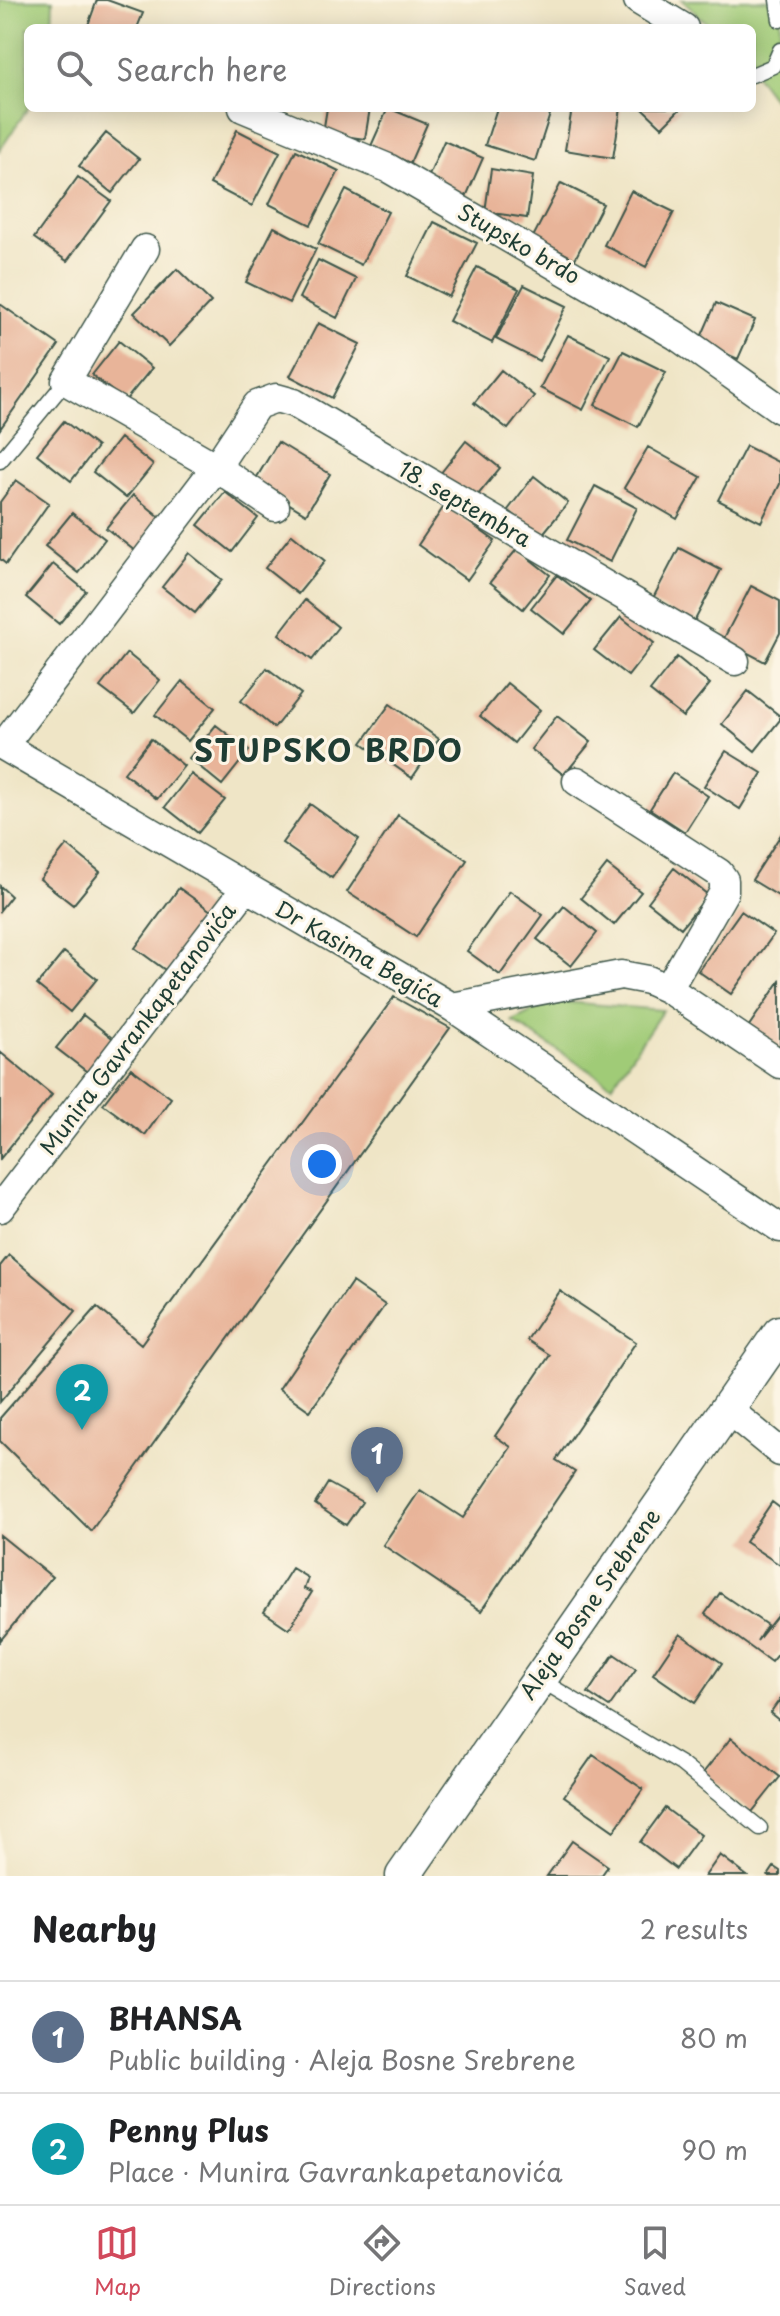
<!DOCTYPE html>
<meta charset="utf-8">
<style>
:root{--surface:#fff;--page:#f6f6f6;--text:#202124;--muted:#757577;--line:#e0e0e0;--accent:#d1495b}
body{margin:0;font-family:"Playpen Sans",sans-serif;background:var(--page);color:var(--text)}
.you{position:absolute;left:322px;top:1164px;width:28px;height:28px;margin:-20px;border:6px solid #fff;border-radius:50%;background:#1a73e8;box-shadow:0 0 0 12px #1a73e833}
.badge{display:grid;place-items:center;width:52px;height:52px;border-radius:50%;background:var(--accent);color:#fff;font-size:26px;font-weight:700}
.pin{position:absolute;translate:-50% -66px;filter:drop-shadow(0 2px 4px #0008)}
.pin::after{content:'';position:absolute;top:42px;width:28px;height:24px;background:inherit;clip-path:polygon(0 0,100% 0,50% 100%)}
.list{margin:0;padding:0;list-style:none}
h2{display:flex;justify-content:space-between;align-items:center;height:104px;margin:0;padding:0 32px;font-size:34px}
h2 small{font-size:26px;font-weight:400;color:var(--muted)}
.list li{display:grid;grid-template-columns:52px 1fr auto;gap:24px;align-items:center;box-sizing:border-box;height:112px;padding:0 32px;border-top:2px solid var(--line)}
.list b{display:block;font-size:30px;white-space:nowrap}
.list p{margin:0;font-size:26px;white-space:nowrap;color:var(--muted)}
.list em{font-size:26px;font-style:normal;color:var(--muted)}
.icon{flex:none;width:44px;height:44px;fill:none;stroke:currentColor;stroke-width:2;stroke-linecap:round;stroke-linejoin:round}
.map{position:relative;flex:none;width:780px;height:1876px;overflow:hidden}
.search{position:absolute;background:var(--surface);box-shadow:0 4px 20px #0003;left:24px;right:24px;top:24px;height:88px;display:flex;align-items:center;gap:20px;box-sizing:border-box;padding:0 28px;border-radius:12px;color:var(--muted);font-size:30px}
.sheet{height:328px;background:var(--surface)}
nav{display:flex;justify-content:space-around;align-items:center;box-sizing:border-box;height:112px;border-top:2px solid var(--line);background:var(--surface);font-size:22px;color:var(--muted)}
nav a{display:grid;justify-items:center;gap:4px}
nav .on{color:var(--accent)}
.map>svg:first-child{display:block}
</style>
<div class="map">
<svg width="780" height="1876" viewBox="0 0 780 1876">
<rect width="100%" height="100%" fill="#fcf5e5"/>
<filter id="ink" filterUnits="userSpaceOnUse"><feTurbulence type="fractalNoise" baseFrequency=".0125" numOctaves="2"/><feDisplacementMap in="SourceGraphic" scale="16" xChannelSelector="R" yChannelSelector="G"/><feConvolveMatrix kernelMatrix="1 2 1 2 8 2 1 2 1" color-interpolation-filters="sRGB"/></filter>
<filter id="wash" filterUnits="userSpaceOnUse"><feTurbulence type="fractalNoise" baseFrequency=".006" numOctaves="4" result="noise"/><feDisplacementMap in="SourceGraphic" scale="32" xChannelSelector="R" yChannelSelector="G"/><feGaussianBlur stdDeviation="1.8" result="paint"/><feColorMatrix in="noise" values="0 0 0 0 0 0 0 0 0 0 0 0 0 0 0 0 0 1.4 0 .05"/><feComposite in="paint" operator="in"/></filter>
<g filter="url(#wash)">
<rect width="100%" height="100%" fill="#efe5c6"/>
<path fill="#a0cb77" stroke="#608456" stroke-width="2" d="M0 0H53L52 28H28V108L0 150Z
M682 0H780V108L752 70V28H712Z
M553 1001 663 1010 612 1085 512 1021Z"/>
<g id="blocks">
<path fill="#e8b499" d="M97 0H107L143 13 137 28H87Z
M327 108H370L365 139 323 133Z
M388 108 427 124 410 163 371 146Z
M497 108H552L535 161 485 145Z
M572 108H621L613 158 565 150Z
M642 108H681L662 127Z
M237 130 280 152 252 206 210 184Z
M106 133 139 159 112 193 79 166Z
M444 141 483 158 466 197 427 180Z
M296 150 339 171 311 225 269 204Z
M491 169 533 176 527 218 485 212Z
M78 177 111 201 67 261 34 238Z
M561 183 603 204 575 259 533 237Z
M346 190 388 212 361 265 318 244Z
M631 191 674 212 646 267 604 245Z
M434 222 477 243 449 297 407 276Z
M274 227 316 249 289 303 246 282Z
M318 260 356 279 337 318 299 298Z
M477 267 519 289 492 343 449 321Z
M177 269 211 302 169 346 134 313Z
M524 285 567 306 539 361 496 339Z
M716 303 755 320 738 359 699 342Z
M0 304 59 345 0 429Z
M318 323 360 344 332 398 290 376Z
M568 335 610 356 583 410 540 388Z
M119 341 152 368 125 401 92 375Z
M623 351 666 372 638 427 595 405Z
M501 370 534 396 508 429 474 403Z
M64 421 97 447 71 481 37 454Z
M120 438 153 465 126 498 93 472Z
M466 441 500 468 473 501 440 474Z
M278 442 330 474 306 514 254 482Z
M746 446 780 463V484L761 522 718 500Z
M648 447 701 477 677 519 624 488Z
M534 476 568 503 541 536 508 510Z
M16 480 49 503 6 564 0 559V502Z
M595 486 637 508 610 562 567 540Z
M225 492 258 518 232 552 198 525Z
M133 495 166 522 140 555 106 528Z
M445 505 495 541 467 580 418 545Z
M72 513 105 539 79 573 45 546Z
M292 534 325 561 298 594 265 568Z
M679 548 721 570 693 624 651 602Z
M517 549 550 575 523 609 490 582Z
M189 553 222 580 195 613 162 587Z
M53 564 86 591 59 624 26 597Z
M557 575 591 601 564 634 531 608Z
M751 586 780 601V633L765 662 723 640Z
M305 600 338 627 312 660 279 634Z
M621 617 654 643 628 676 594 650Z
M127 653 160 680 134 713 100 687Z
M677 657 710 684 683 717 650 691Z
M267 668 301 694 274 728 241 701Z
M182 681 215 708 188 741 155 715Z
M507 683 540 710 514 743 480 716Z
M748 691 780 716V720L755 751 722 724Z
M390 704 439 739 412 778 362 743Z
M557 716 591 742 564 775 531 749Z
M216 725 249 751 222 785 189 758Z
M151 739 184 766 157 799 124 773Z
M726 751 762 773 740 809 704 786Z
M673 773 708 796 685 832 650 809Z
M191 774 225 800 198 833 165 807Z
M310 804 359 839 332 878 282 843Z
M398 815 467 860 416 937 347 892Z
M780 836V897L752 880Z
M67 845 100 872 73 905 40 879Z
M607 865 641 892 614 925 581 898Z
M674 868 708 895 681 928 648 902Z
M0 886 11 896 0 910Z
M179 888 211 911 168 972 135 948Z
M510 891 543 915 500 975 467 951Z
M564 906 597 933 571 966 537 939Z
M741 911 774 934 731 994 698 971Z
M64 952 97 979 70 1012 37 985Z
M780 981V1058L744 1033Z
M394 997 450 1028 91 1531 0 1441V1418L97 1307 141 1344Z
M83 1015 116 1041 90 1074 56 1048Z
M0 1052 52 1095 0 1159Z
M131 1068 171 1098 145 1135 103 1104Z
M9 1255 76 1311 0 1402V1266Z
M352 1282 385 1305 310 1411 279 1389Z
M560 1291 636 1342 556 1460 575 1472 481 1611 383 1545 420 1490 463 1518 511 1447 495 1436 550 1355 527 1340Z
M328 1483 362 1502 346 1525 315 1504Z
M772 1502 780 1508V1565L745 1542Z
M0 1535 52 1577 0 1641Z
M292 1568 308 1578 304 1589 312 1592 289 1629 264 1612Z
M720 1593 767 1625 757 1641 780 1612V1651L771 1662 705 1614Z
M680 1634 722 1663 695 1703 653 1674Z
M614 1654 636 1669 609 1707 588 1693Z
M780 1699V1721L770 1713Z
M731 1738 780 1777 752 1812 703 1773Z
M593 1755 643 1789 614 1831 564 1796Z
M665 1808 701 1835 676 1869 640 1842Z
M572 1841 608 1866 601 1876H547Z
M720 1855 747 1876H705Z
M774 1867 780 1871V1876H768Z"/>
</g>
</g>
<g filter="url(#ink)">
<use href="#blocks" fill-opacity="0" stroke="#3e564a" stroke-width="2"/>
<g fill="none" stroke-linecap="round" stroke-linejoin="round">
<g stroke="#3e564a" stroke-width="17">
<path id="service" d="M777 0 780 20
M752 75 773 66 780 50
M0 461 66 381
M539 1679 681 1764 760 1828"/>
</g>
<g stroke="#3e564a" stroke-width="31">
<path id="minor" d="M638 0 684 28
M243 108 388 168 677 336 780 409
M145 249 66 381 216 467 275 507
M0 744 452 1007 621 975 648 980 668 989 780 1064
M3 746 216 467 257 405 276 398 294 403 735 661
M577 781 719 873 724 880V892L668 989
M452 1007 780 1228
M0 1208 246 888
M726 1408 780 1452"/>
</g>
<g stroke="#3e564a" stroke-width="37">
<path id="tertiary" d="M403 1876 780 1333"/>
</g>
<use href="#service" stroke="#fff" stroke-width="14"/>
<use href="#minor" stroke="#fff" stroke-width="28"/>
<use href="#tertiary" stroke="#fff" stroke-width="34"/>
</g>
</g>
<g text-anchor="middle" stroke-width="6" stroke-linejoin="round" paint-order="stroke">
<g font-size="22" fill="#1f3d34" stroke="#fcf5e5">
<text transform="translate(519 244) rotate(30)" y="8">Stupsko brdo</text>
<text transform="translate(465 504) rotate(30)" y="8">18. septembra</text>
<text transform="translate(359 954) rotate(30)" y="8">Dr Kasima Begića</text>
<text transform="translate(138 1029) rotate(-53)" y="8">Munira Gavrankapetanovića</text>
<text transform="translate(590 1604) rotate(-55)" y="8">Aleja Bosne Srebrene</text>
</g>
<g font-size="30" font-weight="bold" letter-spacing="2" fill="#1f3d34" stroke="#fcf5e5">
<text x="329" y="762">STUPSKO BRDO</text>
</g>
</g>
</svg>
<div class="you"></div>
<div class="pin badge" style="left:377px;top:1493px;background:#5c6f8a">1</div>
<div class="pin badge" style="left:82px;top:1430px;background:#0f9aa8">2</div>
<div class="search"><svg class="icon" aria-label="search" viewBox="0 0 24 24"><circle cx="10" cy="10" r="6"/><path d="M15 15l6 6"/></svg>Search here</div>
</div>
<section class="sheet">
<h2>Nearby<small>2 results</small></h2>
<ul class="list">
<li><span class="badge" style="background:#5c6f8a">1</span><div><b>BHANSA</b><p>Public building · Aleja Bosne Srebrene</p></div><em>80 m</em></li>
<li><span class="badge" style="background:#0f9aa8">2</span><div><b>Penny Plus</b><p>Place · Munira Gavrankapetanovića</p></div><em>90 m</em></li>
</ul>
</section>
<nav>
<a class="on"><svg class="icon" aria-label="map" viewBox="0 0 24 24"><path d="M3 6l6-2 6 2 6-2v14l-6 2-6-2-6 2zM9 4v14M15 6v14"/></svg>Map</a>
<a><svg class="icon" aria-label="directions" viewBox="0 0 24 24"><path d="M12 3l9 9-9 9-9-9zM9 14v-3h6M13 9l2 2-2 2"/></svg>Directions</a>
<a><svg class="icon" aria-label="saved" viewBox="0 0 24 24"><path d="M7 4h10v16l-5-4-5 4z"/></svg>Saved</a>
</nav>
